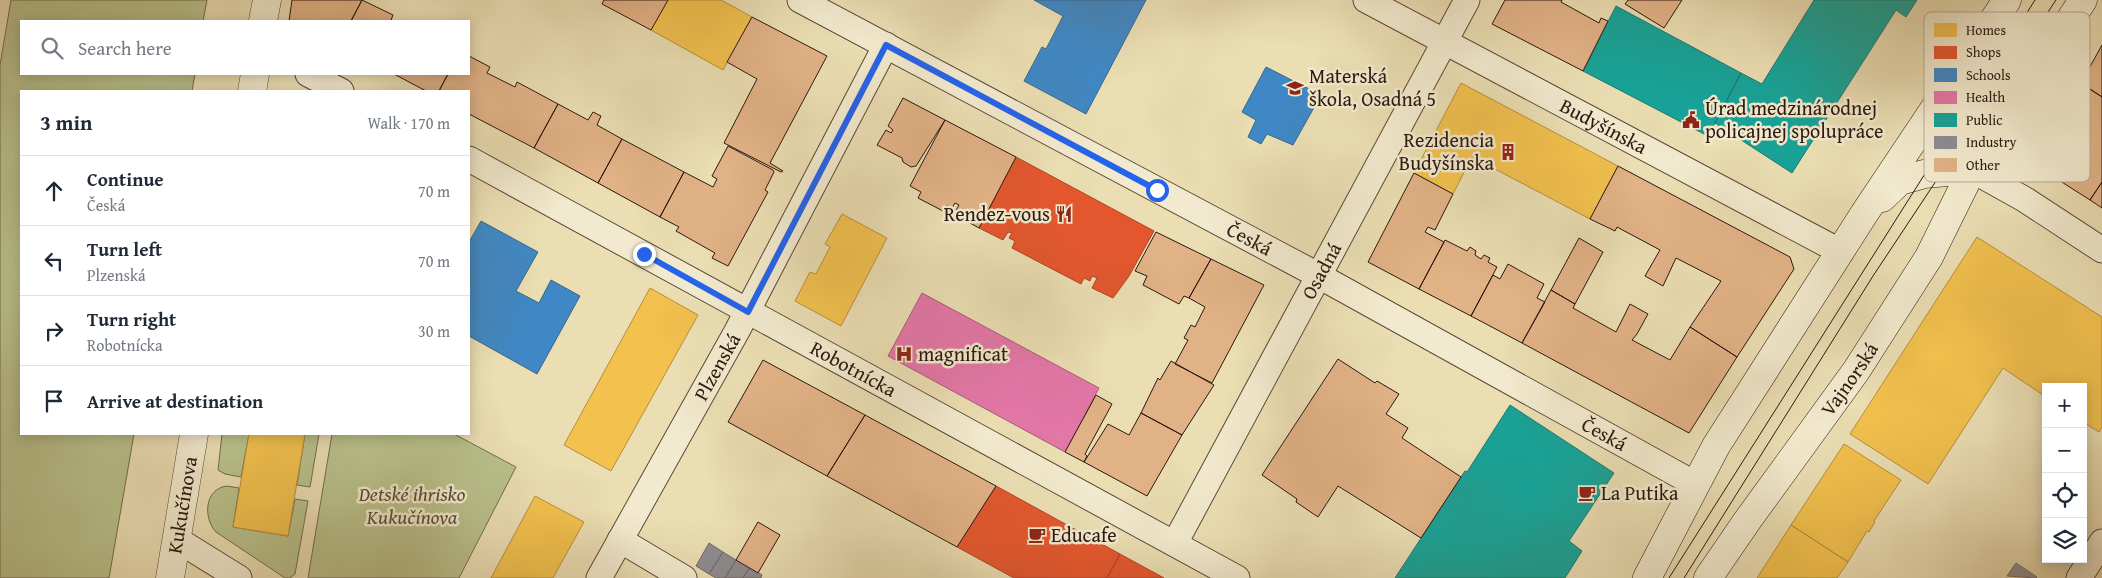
<!DOCTYPE html>
<meta charset="utf-8">
<style>
:root{--surface:#fff;--page:#f2f2f3;--text:#1f2937;--muted:#747a83;--line:#e0e1e3}
body{margin:0;font-family:"Gentium Book Plus",serif;background:var(--page);color:var(--text)}
.controls{position:absolute;right:15px;bottom:15px;display:grid;overflow:hidden;border-radius:0px;box-shadow:0 2px 12px #0003}
.controls button{width:45px;height:45px;display:grid;place-items:center;padding:0;border:0;border-bottom:1px solid var(--line);background:var(--surface);color:var(--text);font:25px sans-serif}
.stop{position:absolute;width:15px;height:15px;margin:-11px;border:4px solid #2563eb;border-radius:50%;background:#fff}
.stop.end{background:#2563eb;border-color:#fff;box-shadow:0 1px 5px #0008}
.list{margin:0;padding:0;list-style:none}
h2{display:flex;justify-content:space-between;align-items:center;height:65px;margin:0;padding:0 20px;font-size:21px}
h2 small{font-size:16px;font-weight:400;color:var(--muted)}
.list li{display:grid;grid-template-columns:32px 1fr auto;gap:15px;align-items:center;box-sizing:border-box;height:70px;padding:0 20px;border-top:1px solid var(--line)}
.list b{display:block;font-size:19px;white-space:nowrap}
.list p{margin:0;font-size:16px;white-space:nowrap;color:var(--muted)}
.list em{font-size:16px;font-style:normal;color:var(--muted)}
.icon{flex:none;width:28px;height:28px;fill:none;stroke:currentColor;stroke-width:2;stroke-linecap:round;stroke-linejoin:round}
.map{position:relative;flex:none;width:2102px;height:578px;overflow:hidden}
.search{position:absolute;background:var(--surface);box-shadow:0 2px 12px #0003;left:20px;top:20px;width:450px;height:55px;display:flex;align-items:center;gap:12px;box-sizing:border-box;padding:0 18px;border-radius:0px;color:var(--muted);font-size:19px}
.panel{position:absolute;background:var(--surface);box-shadow:0 2px 12px #0003;left:20px;top:90px;width:450px;height:345px;border-radius:0px}
.map>svg:first-child{display:block}
</style>
<div class="map">
<svg width="2102" height="578" viewBox="0 0 2102 578">
<rect width="100%" height="100%" fill="#ebdeb3"/>
<filter id="stains"><feTurbulence type="fractalNoise" baseFrequency=".004" numOctaves="4"/><feColorMatrix values="0 0 0 0 .2 0 0 0 0 .09 0 0 0 0 .02 0 0 0 .5 -.17"/></filter>
<radialGradient id="worn" r=".72"><stop offset=".6" stop-color="#630" stop-opacity="0"/><stop offset="1" stop-color="#630" stop-opacity=".3"/></radialGradient>
<path fill="#b9c18b" stroke="#726c4d" d="M11 0H207L203 21H21V74H195L192 91H21V434H134L109 578H0V65Z
M222 434H249L241 477 225 474 218 470Z
M305 434H319L310 487 297 485Z
M332 434H454L516 467 459 578H308Z
M227 486 239 488 233 527 288 536 295 499 308 501 295 574 290 578H285L216 532C203 518 204 489 227 486Z"/>
<path fill="#f2c14e" stroke="#b78e3b" d="M668 0H721L752 17 723 70 651 30Z
M1461 83 1618 166 1590 219 1472 157 1453 194 1414 173Z
M842 214 887 238 841 326 795 301 810 272 816 274 830 247 825 244Z
M1977 237 2102 317V427L2099 432 2083 422V387H2046V397L2003 368 1928 484 1850 434Z
M650 288 698 315 611 471 564 445Z
M249 434H305L288 536 233 527Z
M1844 444 1901 480 1874 521 1875 522 1869 532 1867 531 1848 562 1791 525Z
M535 496 584 522 553 578H491Z
M1791 525 1848 562 1837 578H1757Z"/>
<path fill="#e4572e" stroke="#ad4425" d="M1016 157 1154 231 1129 276 1113 298 1092 288 1097 278 1092 276 1090 281 1084 278 1081 284 1012 248 1015 241 1009 238 1012 233 1008 232 1003 240 979 228Z
M996 486 1120 554 1107 578H1014L957 547Z
M1120 554 1164 578H1107Z"/>
<path fill="#3f88c5" stroke="#39668e" d="M1034 0H1146L1086 114 1024 81 1042 47 1046 49 1063 16Z
M1266 67 1321 95 1293 145 1267 134 1261 144 1248 137 1256 120 1242 112Z
M481 221 538 252 516 291 539 303 551 280 580 296 537 374 469 336V242Z"/>
<path fill="#e377a8" stroke="#ac5a7a" d="M922 293 1099 388 1065 452 888 356Z"/>
<path fill="#17a398" stroke="#1d796f" d="M1814 0H1917L1906 17 1896 10 1792 173 1715 123 1741 73 1762 84Z
M1616 6 1741 73 1708 136 1583 71Z
M1510 405 1614 473 1569 541 1582 551 1565 578H1395L1465 471 1467 472Z"/>
<path fill="#8d8d92" stroke="#706a6b" d="M709 543 723 552 709 574 696 566Z
M723 552 736 560 725 578H716L709 574Z
M736 560 750 567 743 578H725Z
M2016 563 2037 577 2036 578 2007 576Z
M750 567 762 575 761 578H743Z"/>
<path fill="#e1b286" stroke="#2c170f" d="M292 0H362L351 21H289Z
M362 0 393 15 391 20 393 21H351Z
M604 0H668L651 30 602 4Z
M1505 0H1562L1561 2 1599 23 1601 18 1608 21 1583 71 1492 24Z
M1628 0H1682L1664 28 1625 4Z
M752 17 827 56 770 163 783 171 781 172 724 143 757 79 727 62Z
M2102 45V97L2081 83Z
M469 56 490 67 487 73 515 87 517 82 558 104 534 148 469 114V91H439L448 74H469Z
M394 74H448L439 91H426Z
M2081 83 2102 97V182L2090 200 2032 163 2055 118 2056 119 2068 101 2069 102Z
M903 98 945 120 916 166 911 167 903 162 902 158 877 145 886 130 891 133 893 130 888 126Z
M558 104 588 120 593 112 601 116 597 125 622 139 598 183 534 148Z
M945 120 1016 157 979 228 954 214 959 205 955 203 952 208 947 205 943 211 918 198 921 192 910 186Z
M622 139 684 172 660 217 598 183Z
M728 146 773 170 774 172 765 190 768 192 728 266 712 258 715 253 676 231 679 227 660 217 684 172 713 187 717 179 712 176Z
M1618 166 1790 257 1794 269 1737 357 1690 327 1721 281 1676 258 1663 286 1645 276 1660 250 1617 227 1615 231 1590 219Z
M1414 173 1453 194 1435 230 1428 227 1425 232 1444 242 1419 289 1368 262Z
M2102 182V208L2090 200Z
M1156 232 1211 259 1189 298 1184 296 1179 304 1143 285 1147 276 1135 271Z
M1579 238 1603 252 1575 304 1551 290Z
M1445 240 1467 251 1470 247 1476 251 1475 255 1481 259 1484 255 1490 258 1488 262 1497 267 1471 316 1419 289Z
M1211 259 1264 285 1212 383 1175 364 1188 340 1184 338 1191 325 1195 327 1205 307 1189 298Z
M1508 264 1544 284 1537 298 1545 302 1522 343 1471 316 1493 275 1500 279Z
M1551 290 1575 304 1573 308 1616 332 1630 304 1648 314 1637 334 1632 340 1670 360 1690 327 1737 357 1689 433 1522 343Z
M1338 359 1375 383 1377 381 1399 394 1386 414 1408 428 1402 438 1461 477 1421 538 1338 486 1318 517 1296 502 1297 499 1262 475Z
M763 360 865 415 827 476 728 422Z
M1171 361 1214 385 1182 435 1141 413 1158 378 1160 380Z
M1096 395 1112 404 1085 454 1087 456 1084 462 1065 452Z
M1141 413 1182 435 1147 496 1084 462 1108 424 1129 435Z
M865 415 996 486 957 547 827 476Z
M758 522 780 535 758 573 736 560Z"/>
<g fill="none" stroke-linecap="round" stroke-linejoin="round">
<g stroke="#5c4938" stroke-width="27">
<g id="minor">
<path id="s1" d="M800 0 1312 272 1695 484"/>
<path id="s2" d="M1366 0 1841 252"/>
<path d="M308 74 341 91"/>
<path id="s3" d="M469 159 1237 578"/>
<path d="M1972 170 2024 199 2102 250"/>
<path d="M176 539 239 578"/>
<path d="M620 540 684 578"/>
<path id="s4" d="M1175 543 1467 0"/>
<path id="s5" d="M599 578 737 331 886 45"/>
<path d="M2079 578 2102 542"/>
</g>
</g>
<g stroke="#5c4938" stroke-width="29">
<g id="tertiary">
<path d="M263 21 267 0"/>
<path d="M252 91 255 74"/>
<path id="s6" d="M170 578 194 434"/>
</g>
</g>
<g stroke="#2c170f" stroke-width="29">
<g id="secondary">
<path d="M1941 96C1947 129 1950 145 1972 170"/>
<path d="M1882 198 1900 181 1924 174 1972 170"/>
<path d="M1647 578 1716 446 1864 214 2007 0"/>
<path id="s7" d="M1708 578 1747 521 1856 371 1929 257 1972 170 2083 0"/>
</g>
</g>
<use href="#minor" stroke="#f2eace" stroke-width="25"/>
<use href="#tertiary" stroke="#f2eace" stroke-width="28"/>
<use href="#secondary" stroke="#f2eace" stroke-width="28"/>
<path stroke="#2c170f" stroke-width="1" d="M1669 578 2035 0
M1684 578 1873 276 2056 0"/>
</g>
<g fill="none" stroke-linecap="round" stroke-linejoin="round">
<path stroke="#2563eb" stroke-width="6" d="M644 254 748 312 886 45 1157 190"/>
</g>
<defs>
<g id="school-bare" transform="scale(1.35)"><path d="M0-5L7-2L0 1L-7-2ZM-4 1L0 2.5L4 1V4Q0 6-4 4Z" fill="#8f2418" stroke="#f2eace" stroke-width="2.5" paint-order="stroke"/></g>
<g id="civic-bare" transform="scale(1.35)"><path d="M-.6-6.5H3V-4.5H.6V-3L4-1V1h2V6H-6V1h2V-1L-.6-3ZM-1.2 2.5V6h2.4V2.5Z" fill="#8f2418" stroke="#f2eace" stroke-width="2.5" paint-order="stroke"/></g>
<g id="building-bare" transform="scale(1.35)"><path d="M-4-6H4V6H1V3H-1V6H-4ZM-2.5-4.3h1.7v1.8h-1.7ZM.8-4.3h1.7v1.8H.8ZM-2.5-1h1.7V.8h-1.7ZM.8-1h1.7V.8H.8Z" fill="#8f2418" stroke="#f2eace" stroke-width="2.5" paint-order="stroke"/></g>
<g id="restaurant-bare" transform="scale(1.35)"><path d="M-5-6h1v4h1v-4h1v4h1v-4h1v5L-1.5 .5V6h-2V.5L-5-1ZM5-6V6H3V1.5H1.5Q1.5-4 5-6Z" fill="#8f2418" stroke="#f2eace" stroke-width="2.5" paint-order="stroke"/></g>
<g id="hospital-bare" transform="scale(1.35)"><path d="M-5-5h3v3.5h4V-5h3V5h-3V1.5h-4V5h-3Z" fill="#8f2418" stroke="#f2eace" stroke-width="2.5" paint-order="stroke"/></g>
<g id="cafe-bare" transform="scale(1.35)"><path d="M-5.5-4.5H6V0H3Q3 3.5 0 3.5H-2.5Q-5.5 3.5-5.5 0ZM3-3.2v2h1.7v-2ZM-6 4.5H4V6H-6Z" fill="#8f2418" stroke="#f2eace" stroke-width="2.5" paint-order="stroke"/></g>
</defs>
<g fill-rule="evenodd">
<use href="#school-bare" x="1295" y="88"/>
<use href="#civic-bare" x="1691" y="120"/>
<use href="#building-bare" x="1508" y="152"/>
<use href="#restaurant-bare" x="1064" y="214"/>
<use href="#hospital-bare" x="904" y="354"/>
<use href="#cafe-bare" x="1587" y="493"/>
<use href="#cafe-bare" x="1037" y="535"/>
</g>
<g text-anchor="middle" stroke-width="5" stroke-linejoin="round" paint-order="stroke">
<g font-size="20" fill="#2c170f" stroke="#f2eace" text-anchor="start">
<text x="1309" y="83">Materská<tspan x="1309" dy="23">škola, Osadná 5</tspan></text>
<text x="1705" y="115">Úrad medzinárodnej<tspan x="1705" dy="23">policajnej spolupráce</tspan></text>
<text x="1494" y="147" text-anchor="end">Rezidencia<tspan x="1494" dy="23">Budyšínska</tspan></text>
<text x="1050" y="221" text-anchor="end">Rendez-vous</text>
<text x="918" y="361">magnificat</text>
<text x="1601" y="500">La Putika</text>
<text x="1051" y="542">Educafe</text>
</g>
<g font-size="20" fill="#2c170f" stroke="#f2eace">
<text dy="7" stroke="none"><textPath href="#s2" startOffset="269">Budyšínska</textPath></text>
<text dy="7" stroke="none"><textPath href="#s1" startOffset="509">Česká</textPath></text>
<text dy="7" stroke="none"><textPath href="#s4" startOffset="309">Osadná</textPath></text>
<text dy="7" stroke="none"><textPath href="#s5" startOffset="242">Plzenská</textPath></text>
<text dy="7" stroke="none"><textPath href="#s3" startOffset="438">Robotnícka</textPath></text>
<text dy="7" stroke="none"><textPath href="#s7" startOffset="244">Vajnorská</textPath></text>
<text dy="7" stroke="none"><textPath href="#s1" startOffset="914">Česká</textPath></text>
<text dy="7" stroke="none"><textPath href="#s6" startOffset="74">Kukučínova</textPath></text>
</g>
<g font-size="20" font-style="italic" fill="#564a34" stroke="#f2eace">
<text x="412" y="501">Detské ihrisko<tspan x="412" dy="23">Kukučínova</tspan></text>
</g>
</g>
<rect x="1924" y="12" width="166" height="170" rx="8" fill="#f2eace" stroke="#b7ab95" stroke-width="1"/>
<rect x="1934" y="23" width="23" height="14" fill="#f2c14e"/>
<rect x="1934" y="46" width="23" height="13" fill="#e4572e"/>
<rect x="1934" y="68" width="23" height="14" fill="#3f88c5"/>
<rect x="1934" y="91" width="23" height="13" fill="#e377a8"/>
<rect x="1934" y="113" width="23" height="14" fill="#17a398"/>
<rect x="1934" y="136" width="23" height="13" fill="#8d8d92"/>
<rect x="1934" y="158" width="23" height="14" fill="#e1b286"/>
<g font-size="14" fill="#2c170f">
<text x="1966" y="35">Homes</text>
<text x="1966" y="57">Shops</text>
<text x="1966" y="80">Schools</text>
<text x="1966" y="102">Health</text>
<text x="1966" y="125">Public</text>
<text x="1966" y="147">Industry</text>
<text x="1966" y="170">Other</text>
</g>
<rect width="100%" height="100%" filter="url(#stains)"/>
<rect width="100%" height="100%" fill="url(#worn)"/>
</svg>
<div class="controls">
<button>+</button>
<button>−</button>
<button><svg class="icon" aria-label="locate" viewBox="0 0 24 24"><circle cx="12" cy="12" r="6"/><path d="M12 2v4M12 18v4M2 12h4M18 12h4"/></svg></button>
<button><svg class="icon" aria-label="layers" viewBox="0 0 24 24"><path d="M12 4l9 5-9 5-9-5zM3 14l9 5 9-5"/></svg></button>
</div>
<div class="stop" style="left:1157px;top:190px"></div>
<div class="stop end" style="left:644px;top:254px"></div>
<div class="search"><svg class="icon" aria-label="search" viewBox="0 0 24 24"><circle cx="10" cy="10" r="6"/><path d="M15 15l6 6"/></svg>Search here</div>
<section class="panel">
<h2>3 min<small>Walk · 170 m</small></h2>
<ul class="list">
<li><svg class="icon" aria-label="ahead" viewBox="0 0 24 24"><path d="M12 20V5M6 11l6-6 6 6"/></svg><div><b>Continue</b><p>Česká</p></div><em>70 m</em></li>
<li><svg class="icon" aria-label="left" viewBox="0 0 24 24"><path d="M17 20v-9H6M10 6l-5 5 5 5"/></svg><div><b>Turn left</b><p>Plzenská</p></div><em>70 m</em></li>
<li><svg class="icon" aria-label="right" viewBox="0 0 24 24"><path d="M7 20v-9h11M14 6l5 5-5 5"/></svg><div><b>Turn right</b><p>Robotnícka</p></div><em>30 m</em></li>
<li><svg class="icon" aria-label="arrive" viewBox="0 0 24 24"><path d="M6 21V4h12l-3 4 3 4H6"/></svg><div><b>Arrive at destination</b></div></li>
</ul>
</section>
</div>
